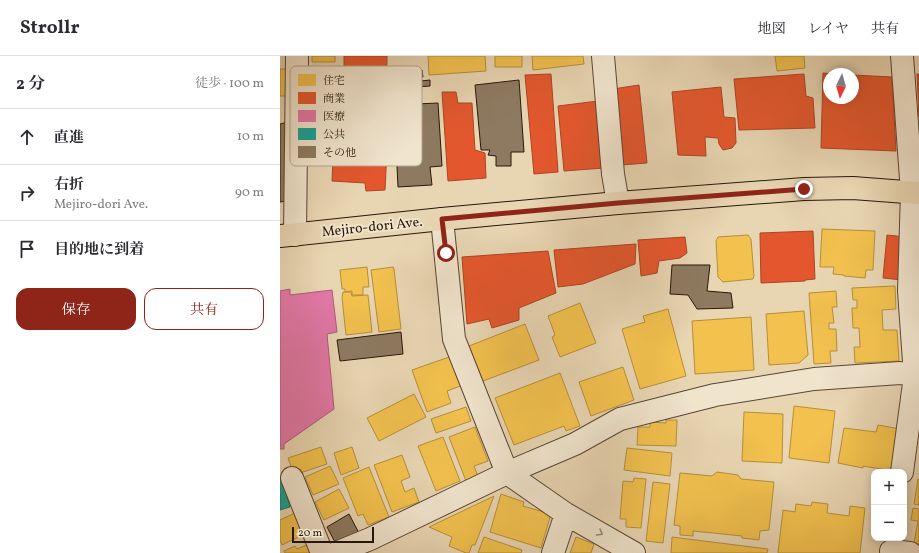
<!DOCTYPE html>
<html lang="ja">
<meta charset="utf-8">
<style>
:root{--surface:#fff;--page:#f2f2f3;--text:#2b2b33;--muted:#7c7c81;--line:#e1e1e2;--accent:#8f2418}
body{margin:0;font-family:Vollkorn,"Noto Serif JP",serif;background:var(--page);color:var(--text)}
.controls{position:absolute;right:12px;bottom:12px;display:grid;overflow:hidden;border-radius:8px;box-shadow:0 2px 10px #0003}
.controls button{width:36px;height:36px;display:grid;place-items:center;padding:0;border:0;border-bottom:1px solid var(--line);background:var(--surface);color:var(--text);font:20px sans-serif}
.compass{position:absolute;left:543px;top:12px;width:36px;height:36px;border-radius:50%;background:var(--surface);box-shadow:0 2px 10px #0003;rotate:185deg}
.scale{position:absolute;left:12px;bottom:10px;width:82px;box-sizing:border-box;padding-left:4px;border:2px solid #2a1709;border-top:0;font-size:11px;line-height:14px;white-space:nowrap;color:#2a1709;-webkit-text-stroke:3px #f0e4cd;paint-order:stroke}
.stop{position:absolute;width:12px;height:12px;margin:-9px;border:3px solid #8f2418;border-radius:50%;background:#fff}
.stop.end{background:#8f2418;border-color:#fff;box-shadow:0 1px 4px #0008}
.list{margin:0;padding:0;list-style:none}
h2{display:flex;justify-content:space-between;align-items:center;height:52px;margin:0;padding:0 16px;font-size:17px}
h2 small{font-size:13px;font-weight:400;color:var(--muted)}
.list li{display:grid;grid-template-columns:26px 1fr auto;gap:12px;align-items:center;box-sizing:border-box;height:56px;padding:0 16px;border-top:1px solid var(--line)}
.list b{display:block;font-size:15px;white-space:nowrap}
.list p{margin:0;font-size:13px;white-space:nowrap;color:var(--muted)}
.list em{font-size:13px;font-style:normal;color:var(--muted)}
.actions{display:flex;gap:8px;padding:12px 16px}
.actions a{flex:1;padding:9px 0;border:1px solid var(--accent);border-radius:12px;text-align:center;font-size:14px;color:var(--accent)}
.actions .main{background:var(--accent);color:#fff}
.icon{flex:none;width:22px;height:22px;fill:none;stroke:currentColor;stroke-width:2;stroke-linecap:round;stroke-linejoin:round}
.map{position:relative;flex:none;width:639px;height:497px;overflow:hidden}
header{display:flex;align-items:center;gap:24px;box-sizing:border-box;height:56px;padding:0 20px;background:var(--surface);border-bottom:1px solid var(--line)}
header strong{font-size:19px}
nav{display:flex;gap:22px;margin-inline-start:auto;font-size:14px}
main{display:flex}
aside{flex:1;background:var(--surface)}
.map>svg:first-child{display:block}
</style>
<header>
<strong>Strollr</strong>
<nav><a>地図</a><a>レイヤ</a><a>共有</a></nav>
</header>
<main>
<aside>
<h2>2 分<small>徒歩 · 100 m</small></h2>
<ul class="list">
<li><svg class="icon" aria-label="ahead" viewBox="0 0 24 24"><path d="M12 20V5M6 11l6-6 6 6"/></svg><div><b>直進</b></div><em>10 m</em></li>
<li><svg class="icon" aria-label="right" viewBox="0 0 24 24"><path d="M7 20v-9h11M14 6l5 5-5 5"/></svg><div><b>右折</b><p>Mejiro-dori Ave.</p></div><em>90 m</em></li>
<li><svg class="icon" aria-label="arrive" viewBox="0 0 24 24"><path d="M6 21V4h12l-3 4 3 4H6"/></svg><div><b>目的地に到着</b></div></li>
</ul>
<div class="actions"><a class="main">保存</a><a>共有</a></div>
</aside>
<div class="map">
<svg width="639" height="497" viewBox="0 0 639 497">
<rect width="100%" height="100%" fill="#e8d5b2"/>
<filter id="stains"><feTurbulence type="fractalNoise" baseFrequency=".005" numOctaves="4"/><feColorMatrix values="0 0 0 0 .2 0 0 0 0 .09 0 0 0 0 .02 0 0 0 .5 -.17"/></filter>
<radialGradient id="worn" r=".72"><stop offset=".6" stop-color="#630" stop-opacity="0"/><stop offset="1" stop-color="#630" stop-opacity=".3"/></radialGradient>
<path fill="#f2c14e" stroke="#b68e39" d="M32 0H55V6H32Z
M148 0H205L206 15 149 19Z
M215 0H242V11H215Z
M252 0H303L304 8 253 14Z
M495 0H524L525 12 497 15Z
M0 13H6V40H0Z
M542 173 595 175 593 214H586L585 222 564 220V219L553 218 554 211H540Z
M468 179 471 183 474 220 473 223 443 226 438 221 436 185 438 181Z
M87 211 89 231H83V239H72V235L65 236V233H62L60 214Z
M113 211 114 213 121 273 99 276 91 214Z
M615 230 616 253 602 254 603 274H617L619 305 575 307 574 291H580L579 272H573L572 252H577V244H573L572 232Z
M556 235 557 251H552L554 267H549V273H556L557 295H550L551 307 534 308 529 237Z
M63 236H71L72 240 88 239 92 276 66 279 62 242Z
M300 247 316 287 280 301 272 281 275 279 268 260Z
M388 253 406 320 360 333 342 273 365 266 363 260Z
M524 255 528 299 519 307 489 309 486 258Z
M471 261 474 314 415 318 412 265Z
M245 268 259 304 203 325 189 290Z
M172 300 183 329 167 335 171 347 147 356 132 314Z
M343 311 354 344 311 360 299 326Z
M280 317 300 370 286 375 284 370 234 389 215 342Z
M134 338 146 361 99 385 87 362Z
M514 350 555 355 549 407 509 402Z
M186 351 191 365 156 377 151 363Z
M464 356 503 358 502 407 462 405Z
M386 364H397L396 390 357 389 358 371H370V366L386 367Z
M598 369 620 373 613 415 583 410V412L558 407 564 372 596 376Z
M195 371 208 405 194 410 198 420 186 425 169 381Z
M163 381 180 425 156 435 138 390Z
M41 391 47 408 17 418 13 416 8 402Z
M72 391 79 412 61 419 54 397Z
M347 392 392 397 390 420 344 414Z
M122 399 130 421 121 425 125 436 134 432 139 446 112 456 94 409Z
M50 410 59 428 33 439 25 421Z
M89 411 109 461 88 469 83 458 78 460 63 422Z
M437 416 458 419 461 423 494 426 489 474 480 475 479 484 462 482V480L413 475V480L400 479V470L394 469 400 417 432 420Z
M354 422 366 423 361 472 346 471V463H340L343 425 353 426Z
M638 423H639V449L634 448Z
M373 426 390 428 383 487 366 485Z
M59 433 69 452 44 464 35 446Z
M221 438 244 446 243 450 271 458 261 492 210 476Z
M214 440 195 489H192L189 497H186L169 490 172 481 149 471Z
M532 446 548 448 547 457 569 460 570 450 585 452 580 497H498L503 454 515 456 516 448 531 450Z
M633 452 639 453V488L634 487 638 465 631 464Z
M17 456 27 477 2 489 0 484V464Z
M204 481 242 494 241 497H198Z
M296 481 314 488 311 497H290Z
M392 481 488 493 487 497H391Z
M29 488 33 497H5L4 495 15 490 17 493Z"/>
<path fill="#e4572e" stroke="#ac4423" d="M64 0H107L106 61H95V73L108 74 105 134 86 135 85 127 52 125 54 79H64Z
M543 17 554 18H549V42H573V19L612 21 616 95 541 92Z
M271 18 278 116 254 118 245 19Z
M524 18 526 40 533 42 535 72 459 74 454 23Z
M637 18H639V61Z
M359 29 367 107 341 109 333 33Z
M441 31 444 61 455 62 456 87 452 92 443 94 439 88 438 82 425 81 426 100 398 99 392 36Z
M162 36H176L178 47H192L195 94 205 97 206 122 168 125Z
M318 45 324 112 284 115 278 50Z
M533 175 535 223 525 224V225L481 227 480 177Z
M607 179 626 181 622 224 603 222Z
M405 181 407 197 400 202 379 205 377 217 361 220 358 184Z
M356 188 355 208 303 228 278 231 274 194Z
M268 195 276 237 239 252V264L212 272 209 263 187 268 182 201Z"/>
<path fill="#e377a8" stroke="#ac5a78" d="M10 233V239L52 234 57 276 47 278 54 353 4 388V393H0V235Z"/>
<path fill="#17a398" stroke="#1d796d" d="M2 423 10 451 0 454V424Z"/>
<path fill="#8d7a61" stroke="#2a1709" d="M142 14 143 21 121 23 120 16Z
M150 24V30L122 32V27Z
M239 24 244 96H231V110H216V100L208 99 210 94H201L195 29Z
M158 47 162 110 150 111 152 129 118 131 114 49Z
M8 66 7 145 0 146V68Z
M392 209H430L427 235 451 237 453 252 417 253 408 239 390 238Z
M121 276 123 298 60 305 57 284Z
M69 458 80 479 57 490 47 471Z"/>
<g fill="none" stroke-linecap="round" stroke-linejoin="round">
<g stroke="#5a4633" stroke-width="24">
<path id="minor" d="M323 0 333 118 338 147
M622 0 632 136 629 235 635 320 622 416
M162 163 174 283 227 417 286 458 273 497
M15 179 17 0
M12 422 42 497
M286 458 354 497
M611 495 630 497
M56 497 90 483 227 417 295 388 340 363 435 339 534 323 620 317 639 320"/>
</g>
<g stroke="#2a1709" stroke-width="24">
<path id="major" d="M0 180 162 163 338 147 524 133 573 132 639 137"/>
</g>
<use href="#minor" stroke="#f0e4cd" stroke-width="22"/>
<use href="#major" stroke="#e8d5b2" stroke-width="22"/>
</g>
<defs><path id="oneway-chevron" d="M-2-3.5L2.5 0L-2 3.5" fill="none" stroke-width="1.6" stroke-linecap="round" stroke-linejoin="round"/></defs>
<use stroke="#978875" href="#oneway-chevron" transform="translate(320 477) rotate(30)"/>
<g fill="none" stroke-linecap="round" stroke-linejoin="round">
<path stroke="#8f2418" stroke-width="5" d="M166 197 162 163 338 147 524 133"/>
</g>
<g text-anchor="middle" stroke-width="4" stroke-linejoin="round" paint-order="stroke">
<g font-size="14" fill="#2a1709" stroke="#f0e4cd">
<text transform="translate(92 170) rotate(-6)" y="5">Mejiro-dori Ave.</text>
</g>
</g>
<rect x="10" y="10" width="132" height="100" rx="6" fill="#f0e4cd" stroke="#b5a692" stroke-width="1"/>
<rect x="18" y="18" width="18" height="12" fill="#f2c14e"/>
<rect x="18" y="36" width="18" height="12" fill="#e4572e"/>
<rect x="18" y="54" width="18" height="12" fill="#e377a8"/>
<rect x="18" y="72" width="18" height="12" fill="#17a398"/>
<rect x="18" y="90" width="18" height="12" fill="#8d7a61"/>
<g font-size="11" fill="#2a1709">
<text x="43" y="28">住宅</text>
<text x="43" y="46">商業</text>
<text x="43" y="64">医療</text>
<text x="43" y="82">公共</text>
<text x="43" y="100">その他</text>
</g>
<rect width="100%" height="100%" filter="url(#stains)"/>
<rect width="100%" height="100%" fill="url(#worn)"/>
</svg>
<div class="controls">
<button>+</button>
<button>−</button>
</div>
<svg class="compass" viewBox="-18 -18 36 36"><path d="M0-13l5 13h-10z" fill="#e53935"/><path d="M0 13l5-13h-10z" fill="#7c7c81"/></svg>
<div class="scale">20 m</div>
<div class="stop" style="left:166px;top:197px"></div>
<div class="stop end" style="left:524px;top:133px"></div>
</div>
</main>
